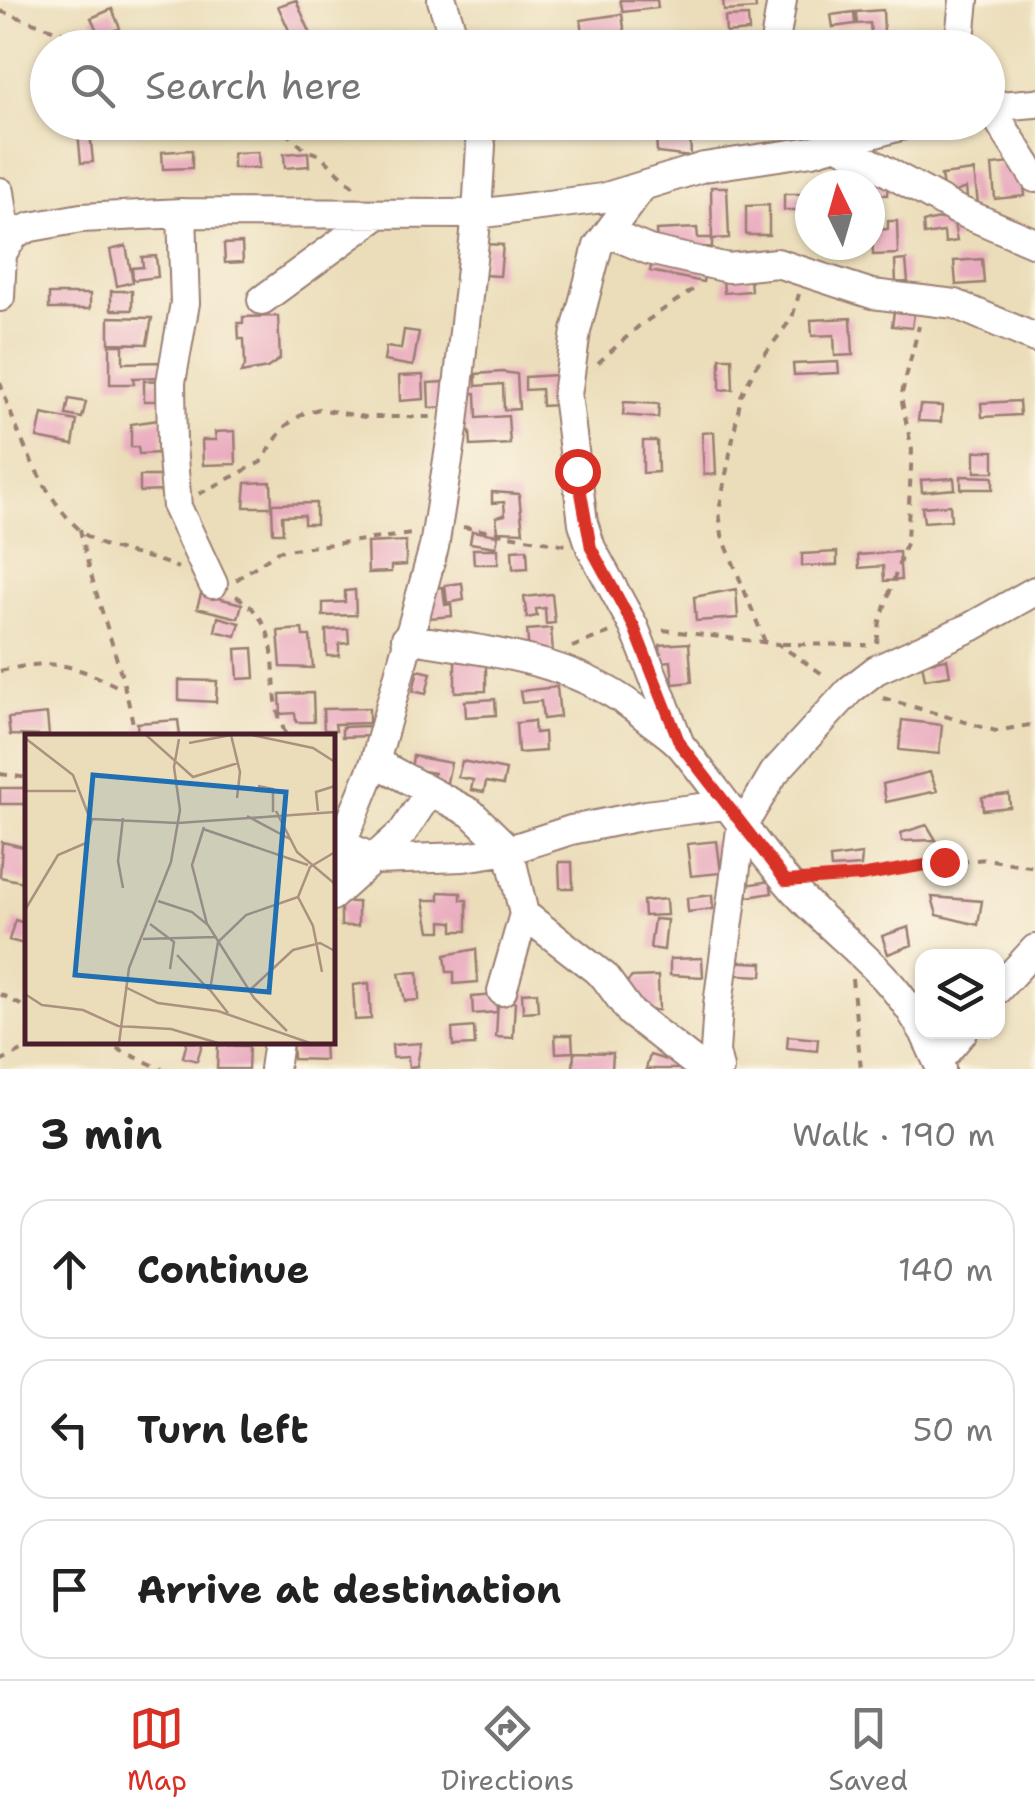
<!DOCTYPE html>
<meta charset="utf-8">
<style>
:root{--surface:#fff;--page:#f2f2f2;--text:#222;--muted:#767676;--line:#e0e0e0;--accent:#d93025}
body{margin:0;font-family:"Shantell Sans",sans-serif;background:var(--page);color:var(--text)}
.controls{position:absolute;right:30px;bottom:30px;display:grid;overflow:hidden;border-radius:20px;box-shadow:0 2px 8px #0004}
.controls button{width:90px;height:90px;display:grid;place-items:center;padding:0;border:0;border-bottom:2px solid var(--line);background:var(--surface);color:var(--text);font:50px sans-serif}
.compass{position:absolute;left:795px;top:170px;width:90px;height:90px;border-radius:50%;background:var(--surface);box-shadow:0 2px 8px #0004;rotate:355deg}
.stop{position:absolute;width:30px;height:30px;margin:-22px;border:8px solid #d93025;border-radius:50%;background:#fff}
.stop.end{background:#d93025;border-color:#fff;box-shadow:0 2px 10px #0008}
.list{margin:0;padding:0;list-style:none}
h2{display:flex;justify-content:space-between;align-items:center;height:130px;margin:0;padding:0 40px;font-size:42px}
h2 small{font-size:32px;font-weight:400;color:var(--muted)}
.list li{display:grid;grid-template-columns:65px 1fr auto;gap:30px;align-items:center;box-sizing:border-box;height:140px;margin:0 20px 20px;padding:0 20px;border:2px solid var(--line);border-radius:30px}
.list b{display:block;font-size:38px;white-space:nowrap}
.list em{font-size:32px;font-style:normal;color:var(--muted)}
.icon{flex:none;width:55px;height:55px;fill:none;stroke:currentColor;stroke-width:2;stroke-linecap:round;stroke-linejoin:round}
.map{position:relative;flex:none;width:1035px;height:1069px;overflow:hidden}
.search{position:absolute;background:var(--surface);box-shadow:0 2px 8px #0004;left:30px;right:30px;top:30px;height:110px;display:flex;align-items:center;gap:25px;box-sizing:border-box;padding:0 35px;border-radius:55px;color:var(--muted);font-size:38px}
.sheet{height:610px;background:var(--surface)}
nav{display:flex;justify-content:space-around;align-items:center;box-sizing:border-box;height:140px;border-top:2px solid var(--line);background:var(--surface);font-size:28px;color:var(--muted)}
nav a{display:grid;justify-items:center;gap:5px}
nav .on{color:var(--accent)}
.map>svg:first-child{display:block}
</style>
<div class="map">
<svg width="1035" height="1069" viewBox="0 0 1035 1069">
<rect width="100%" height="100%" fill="#fcf5e5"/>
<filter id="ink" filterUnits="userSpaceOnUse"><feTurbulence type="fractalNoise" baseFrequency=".01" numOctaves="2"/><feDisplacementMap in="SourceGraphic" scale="20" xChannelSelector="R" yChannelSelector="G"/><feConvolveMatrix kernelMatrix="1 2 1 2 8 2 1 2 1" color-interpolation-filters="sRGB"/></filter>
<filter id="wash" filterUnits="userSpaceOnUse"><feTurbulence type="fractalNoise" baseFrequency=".0048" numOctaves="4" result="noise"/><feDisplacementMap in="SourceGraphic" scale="40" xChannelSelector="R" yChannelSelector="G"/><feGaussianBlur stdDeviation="2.25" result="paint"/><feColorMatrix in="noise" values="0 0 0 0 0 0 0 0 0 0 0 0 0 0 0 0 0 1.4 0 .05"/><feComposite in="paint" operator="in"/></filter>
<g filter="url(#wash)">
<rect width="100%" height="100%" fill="#ebddb9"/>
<g id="blocks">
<path fill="#eaacc0" d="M296 0 317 48H297L278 6Z
M620 0H657L658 8 623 12Z
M723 0H755L756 9 724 11Z
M112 9 120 28 100 37 91 18Z
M883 10 884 33 871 34 870 23 857 24 856 12Z
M854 12 855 24 833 27 831 15Z
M622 14 625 35 584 40 581 20Z
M748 16 749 31 726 33 725 17Z
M882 37 883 48H845V38Z
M90 131 93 162 81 163 78 132Z
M690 132 691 157 657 153 656 133Z
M192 150V168L163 169 162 152Z
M258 152 259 168H233V153Z
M308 152 309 166 285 168 284 154Z
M1022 162 1025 196 995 199 992 165Z
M974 171 978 204 968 206 966 188 944 196 941 175Z
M841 178 888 181 887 195 870 194V185H840Z
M711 187H727L729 238 712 239Z
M784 194H810V210H784Z
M769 205V235H746V206Z
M953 217 957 241 945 243 944 232 924 235 923 222Z
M888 221H897L898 254 873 255 872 230 888 229Z
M697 228 698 238H712V247L657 249 656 230Z
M242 243 243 262 225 263 224 244Z
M485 244 503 245 500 276 482 275Z
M126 246 133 282 117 286 110 250Z
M156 256 158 277 133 280 132 268 143 267 142 257Z
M653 258 706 268 703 282 650 271Z
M982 259 984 283 956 285 954 261Z
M906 260 908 282 896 283 895 261Z
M750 278 751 291 724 293 723 279Z
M111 291H132V310H111Z
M49 294H90V309H49Z
M894 311 914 314 912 328 892 326Z
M278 316 280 359 267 368 241 373 245 366 244 339H239L238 323H243V317Z
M109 317 152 318 147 344 109 343Z
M851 318 853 355 835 356 834 335 812 336 811 320Z
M404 330 419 332 413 366 384 361 386 347 401 349Z
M110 345H123V363L162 362V377L133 378 134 384H110Z
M720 358H732L733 389 720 390Z
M838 362 839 373 794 375 793 364Z
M502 372 517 374 519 409 504 410 503 384 476 386V374Z
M423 375 424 399 400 401 399 376Z
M556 375 558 405 542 406 541 389 525 390V377Z
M166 380V401H144V381Z
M444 382 445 407 429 408 428 383Z
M476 393 477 418 508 416 510 444 471 446 470 431 461 432 458 394Z
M69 399 86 402 82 418 66 415Z
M1019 401 1020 415 982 417 981 403Z
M624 402 659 404 658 418 623 415Z
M920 405 942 406 941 422 918 421Z
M42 414 77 421 73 445 37 438Z
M165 419 161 453 139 454 138 447H131V424Z
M235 431 236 464 203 465 202 440H216L215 432Z
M714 432 716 474 704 475 702 433Z
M643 441H657L658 472 643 473Z
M975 451H994V472H975Z
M140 476H161L162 491 140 492Z
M961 476 993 477V489H961Z
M954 478 955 489 922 492 921 480Z
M271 482 272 507H244L246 483Z
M492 492 519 494 523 532 498 531 496 517 505 515 504 502 492 503Z
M316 503V524H304V515L282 516 283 533H273L272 504Z
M950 505 951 520 924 522 922 507Z
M472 531 498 535 496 547 470 543Z
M406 541V565L391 566V572L368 573 367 543Z
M473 549H498V564H474Z
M527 549 528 568 513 569 512 550Z
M837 552V565L802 566V554Z
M899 552 901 580 884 581 883 566 859 568 858 555Z
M462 583 464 600 447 603 445 585Z
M443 587 445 605 451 604 452 616 429 618 426 589Z
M736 589 738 618 696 621 694 597Z
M355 590 356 615 323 616V603L345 602V591Z
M201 594 242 604 238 618 197 608Z
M552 594 555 623 546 624 545 608 536 609 537 616 527 618 524 597Z
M218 617 240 623 236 636 215 631Z
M551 628 553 653 529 654 527 630Z
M302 629 303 636H310L313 668 281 667 278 631Z
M348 629 349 643 339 644V656H327L326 630Z
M689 643 692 682 673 684 671 661 661 662 660 645Z
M253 648 255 678 238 679 236 649Z
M455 652H486V691L455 692Z
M947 659 950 675 925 679 922 663Z
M418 670 431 673 426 694 413 691Z
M179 680 217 681 216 702 179 700Z
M557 687 560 717 543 719 541 701 522 703 520 691Z
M313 693 314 722H296L295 713 281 714 280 694Z
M495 699 496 715 466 717 465 701Z
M369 708V723L335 724 336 730H324L323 709Z
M47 714 49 736 10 735 8 718Z
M178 720 180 736H138L137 723Z
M902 720 942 725 939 754 899 750Z
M534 721 535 733 544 732 545 751 518 753 516 723Z
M369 726V736L342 737V727Z
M413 756 451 763 446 787 432 784 434 773 411 769Z
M462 761 506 770 503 785 486 782 484 792 471 790 473 780 458 777Z
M930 772 937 791 886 802 883 784Z
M0 788H28V804H0Z
M1009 794 1010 807 983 810 982 797Z
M927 825 936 840 902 841 901 833Z
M717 841 721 873 691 876 687 844Z
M2 842 28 848V883L0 877Z
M862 854 861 866 831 868 830 858Z
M559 862H572L573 888H560Z
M770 881 772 893 748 897 746 885Z
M439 892 461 893V900H467V931H453V922L442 921V931H430L424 900H439Z
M712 895 713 909 688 912 687 898Z
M932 897 982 901 978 925 937 915Z
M666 899 667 915 644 916 643 901Z
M341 902H358V926H341Z
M654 919 667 920 664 950 650 948Z
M15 920 28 924V945L9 940Z
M909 927 912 945 888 954 882 936Z
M476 949 478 982 454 984V972H447L445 955Z
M702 958 703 977 670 975V959Z
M724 961 763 963 762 976 723 974Z
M418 972 419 1000 405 1001 399 973Z
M658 976 659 1010 633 1011 627 982 632 977Z
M369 983 371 1019 355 1020 353 985Z
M537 992 538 1011 523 1012 522 993Z
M496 995 497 1012 473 1014 472 997Z
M498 1001 515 1002 513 1038 496 1037Z
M474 1027 475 1045 453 1046 452 1029Z
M555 1035H572L573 1052 556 1053Z
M788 1036 818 1039 817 1051 787 1048Z
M187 1042H203L197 1061 183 1057Z
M292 1042H324L325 1060 293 1059Z
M421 1043 417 1066 409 1067 408 1057 393 1058 392 1045Z
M218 1045 249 1046 248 1069H217Z
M574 1052 613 1053 612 1069H573Z
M650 1055 683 1065 682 1069H646Z"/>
</g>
</g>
<g filter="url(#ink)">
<use href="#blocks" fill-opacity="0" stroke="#9a7e72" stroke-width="2.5"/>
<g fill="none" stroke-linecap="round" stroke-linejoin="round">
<g stroke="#9a7e72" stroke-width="32">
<path id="minor" d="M442 0 457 48
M774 48 782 0
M959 48 964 0
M988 107 1035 103
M990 107 1035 178
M837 144 955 209 1035 243
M642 187 598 246 576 331 567 395 583 523 591 548 634 627 679 742
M0 192 7 241
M182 213 185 303 171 382 172 446 177 507 213 584
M608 233 649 250 728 268 777 263 872 294 955 304 1035 338
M0 297 2 253 16 233 31 227 81 218 182 213 477 214 603 198 704 167 812 151 914 122
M262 300 379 214
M406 638C495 653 576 658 647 718 659 728 673 736 682 747 721 794 754 845 795 891 841 941 888 968 922 1029
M375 762 471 813 509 850 524 914 502 991
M342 844 376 860 464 857 509 850 571 830 646 815 724 805
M332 868 375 762 434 547 454 423 477 214 481 145 476 122
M332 896 403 832 428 794
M524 914 604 976 631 1013 703 1069
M998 989 1035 949
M924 1032 941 1069
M939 1060 963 1032
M274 1069 278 1042
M719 1069 715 1052 718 1005 741 829 774 773 850 690 876 670 971 627 1035 591"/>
</g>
<path stroke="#9a7e72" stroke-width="4" stroke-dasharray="8 8" stroke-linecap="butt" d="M0 11 108 48
M273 122 306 150 320 155 354 187
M598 363 639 326 697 287
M0 382C15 430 52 524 103 545 127 554 154 557 178 568
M199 494 261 462 284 427 304 413 319 409 365 417H431
M463 527 566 545
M80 529C94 600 124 665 135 736
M236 580 278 551 411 534
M236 596C294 631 260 688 287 736
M663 630 778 644 827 677
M765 642 722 535 719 511 741 396 756 366 792 318 799 294
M877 643 880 621 907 540 912 450 901 397 919 326
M782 644 867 645
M572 647 610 632
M0 671C56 658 71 664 123 689
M883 698 996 731 1035 724
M0 774 28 778
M817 879 985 859 1035 867
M852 979 861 1069
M0 994 28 1009
M102 1042 162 1069
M0 1062 40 1042"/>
<use href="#minor" stroke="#fff" stroke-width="28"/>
</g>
</g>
<g fill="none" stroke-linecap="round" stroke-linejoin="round" filter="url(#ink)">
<path stroke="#d93025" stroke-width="12" d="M577 471 591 548 634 627 680 744 786 881 860 876 944 862"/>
</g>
<g transform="translate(25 734)">
<rect width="310" height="310" fill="#ebddb9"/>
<path fill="none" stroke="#ab9180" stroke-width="2.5" d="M121 1 168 43 213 29M206 1 215 38 212 64M227 1 288 14 310 28M0 4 48 41 65 85M164 9 206 1M233 52 248 55V78M0 57H51M251 77 272 118 310 150M293 77 291 58 310 52M222 82 265 105M179 93 167 131 182 190M178 95 283 131M98 154 93 127 98 84M133 167 167 178 183 191 229 264 262 297M0 176 33 121 61 109 67 85 153 89 310 78M125 190 149 208 145 235M118 205 190 203M152 221 184 256M297 238 288 192 273 163 285 133 310 118M100 253 133 269 193 277 285 309M226 255 268 216 295 209 310 217M0 260 17 271 58 276 93 292 146 295 193 309M203 279 185 256 193 208 221 181 273 163M94 309 104 234 146 128 155 76 149 33 154 5"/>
<path fill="#1f6fb2" fill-opacity="0.15" stroke="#1f6fb2" stroke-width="5" d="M68 41 261 58 244 258 50 241Z"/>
<rect width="310" height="310" fill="none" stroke="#4a1f2b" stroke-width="5"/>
</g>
</svg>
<div class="controls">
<button><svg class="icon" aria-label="layers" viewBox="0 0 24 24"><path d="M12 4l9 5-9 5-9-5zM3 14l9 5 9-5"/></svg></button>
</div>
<svg class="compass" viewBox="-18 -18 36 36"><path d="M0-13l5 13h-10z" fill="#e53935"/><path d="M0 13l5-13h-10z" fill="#767676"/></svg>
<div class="stop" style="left:577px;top:471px"></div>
<div class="stop end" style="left:944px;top:862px"></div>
<div class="search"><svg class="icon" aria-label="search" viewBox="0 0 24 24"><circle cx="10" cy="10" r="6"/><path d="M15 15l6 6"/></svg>Search here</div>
</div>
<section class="sheet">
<h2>3 min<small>Walk · 190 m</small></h2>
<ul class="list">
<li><svg class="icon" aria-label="ahead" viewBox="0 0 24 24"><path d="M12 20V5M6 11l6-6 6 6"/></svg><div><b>Continue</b></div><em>140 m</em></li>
<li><svg class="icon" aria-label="left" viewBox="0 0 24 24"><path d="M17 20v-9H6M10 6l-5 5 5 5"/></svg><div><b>Turn left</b></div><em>50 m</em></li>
<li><svg class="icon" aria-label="arrive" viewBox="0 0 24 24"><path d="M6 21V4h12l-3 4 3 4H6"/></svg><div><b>Arrive at destination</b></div></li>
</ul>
</section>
<nav>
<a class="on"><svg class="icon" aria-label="map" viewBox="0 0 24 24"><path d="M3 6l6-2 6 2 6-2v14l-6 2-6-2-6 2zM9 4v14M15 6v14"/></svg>Map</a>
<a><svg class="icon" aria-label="directions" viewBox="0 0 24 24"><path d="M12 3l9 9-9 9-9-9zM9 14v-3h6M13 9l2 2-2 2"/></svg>Directions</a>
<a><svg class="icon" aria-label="saved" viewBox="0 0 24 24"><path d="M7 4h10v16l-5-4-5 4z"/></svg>Saved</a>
</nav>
